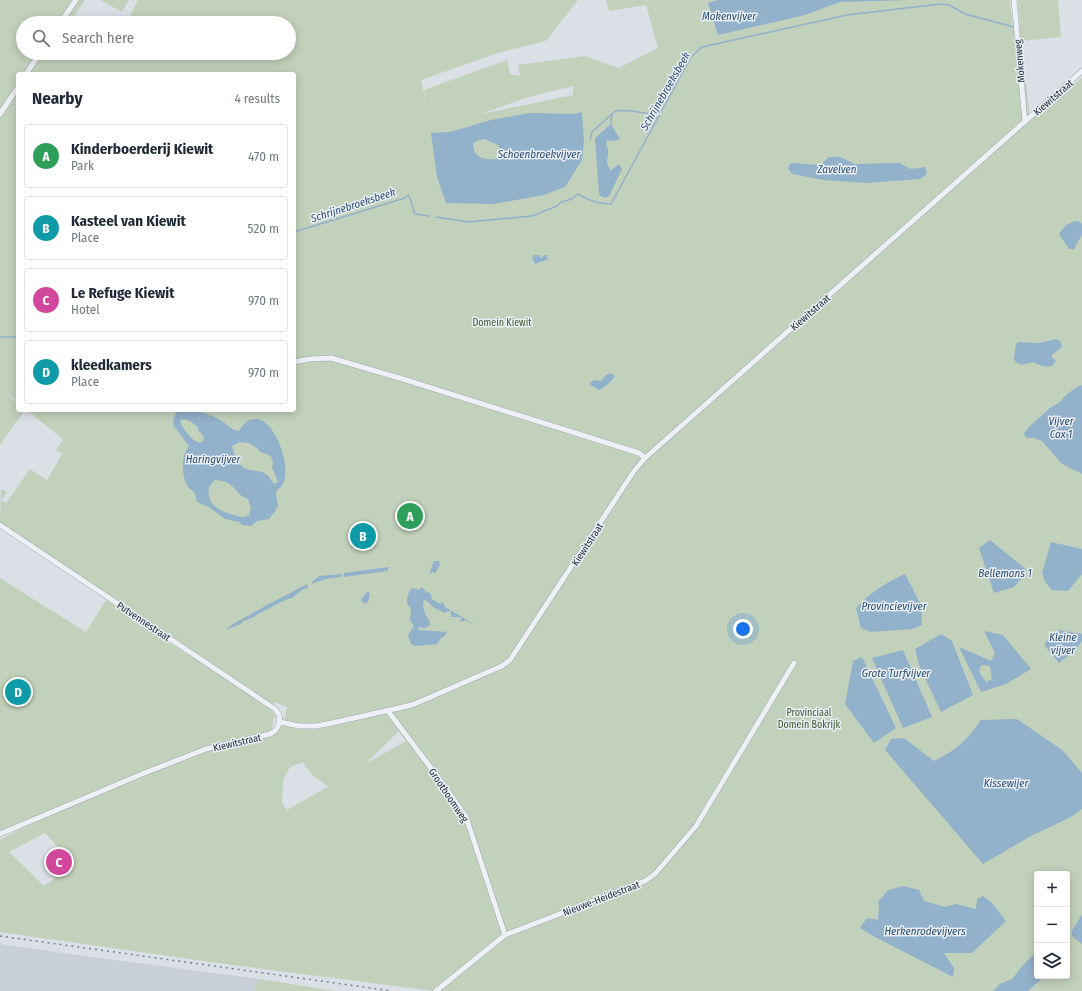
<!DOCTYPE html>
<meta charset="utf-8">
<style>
:root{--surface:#fff;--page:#f6f6f7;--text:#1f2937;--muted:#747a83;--line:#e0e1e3;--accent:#2563eb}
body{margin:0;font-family:"Fira Sans Condensed",sans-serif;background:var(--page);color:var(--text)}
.controls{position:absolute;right:12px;bottom:12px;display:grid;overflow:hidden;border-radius:4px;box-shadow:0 2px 10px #0003}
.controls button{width:36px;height:36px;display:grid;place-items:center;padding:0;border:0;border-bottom:1px solid var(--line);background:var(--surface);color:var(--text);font:20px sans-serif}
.you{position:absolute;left:743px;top:629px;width:14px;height:14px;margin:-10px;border:3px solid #fff;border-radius:50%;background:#1a73e8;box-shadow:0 0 0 6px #1a73e833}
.badge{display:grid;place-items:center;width:26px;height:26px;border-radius:50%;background:var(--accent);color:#fff;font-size:13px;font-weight:700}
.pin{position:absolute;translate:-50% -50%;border:2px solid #fff;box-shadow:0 1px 4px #0006}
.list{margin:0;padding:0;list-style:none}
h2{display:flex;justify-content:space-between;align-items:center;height:52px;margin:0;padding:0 16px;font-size:17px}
h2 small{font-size:13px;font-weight:400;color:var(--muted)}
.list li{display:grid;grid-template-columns:26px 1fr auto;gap:12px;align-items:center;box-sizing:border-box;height:64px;margin:0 8px 8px;padding:0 8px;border:1px solid var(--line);border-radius:4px}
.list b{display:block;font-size:15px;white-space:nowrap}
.list p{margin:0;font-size:13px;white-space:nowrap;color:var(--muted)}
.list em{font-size:13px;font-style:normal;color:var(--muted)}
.icon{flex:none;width:22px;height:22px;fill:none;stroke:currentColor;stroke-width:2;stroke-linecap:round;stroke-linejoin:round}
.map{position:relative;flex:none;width:1082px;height:991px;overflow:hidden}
.search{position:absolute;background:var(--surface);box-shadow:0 2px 10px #0003;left:16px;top:16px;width:280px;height:44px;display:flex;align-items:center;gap:10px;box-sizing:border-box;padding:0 14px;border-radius:22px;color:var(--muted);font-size:15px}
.panel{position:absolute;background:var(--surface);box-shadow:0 2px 10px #0003;left:16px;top:72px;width:280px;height:340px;border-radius:4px}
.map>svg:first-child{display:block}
</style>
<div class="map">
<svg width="1082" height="991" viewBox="0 0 1082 991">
<rect width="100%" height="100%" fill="#dae0e6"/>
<path fill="#c8cfd8" d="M0 944 99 958 259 979 253 991H0Z"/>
<path fill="#c2d1bb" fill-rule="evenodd" d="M0 0H85L70 23H23V53H90L95 56 97 53H289V23H126L138 0H578L546 41 501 52 421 80 426 105 424 90 507 60 510 74 520 76 518 65 585 56 619 68 658 48 646 5 609 11 606 0H1010L1013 28 1020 27 1018 0H1058L1061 37 1022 41 1030 119 1071 83 1073 85 1082 78V991H434L225 964 0 932V840L39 819 136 775 0 831V578L86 632 106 600 186 654 190 649 0 522 1 489 7 492 1 500 6 503 30 469 47 480 62 454 56 450 63 440 71 446 27 410H294V74H18V402L3 390 18 404V410H25L0 445ZM573 86V95L481 114 525 98ZM274 702 287 707 283 726 272 729 273 720 276 716 269 708ZM399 731 406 741 367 763V762ZM303 762 310 773 326 785 329 786 287 810 282 803 283 780 290 767ZM45 833 74 865 44 886 9 852ZM1037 874H1067V976H1037Z
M100 0H129L122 12Z
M259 979 336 991H253Z"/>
<path fill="#92b1ca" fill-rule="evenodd" d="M718 0H911L840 2 805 15 718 35 708 3Z
M581 112 582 113 584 143 582 160 565 187 544 195 494 204 446 203 437 177 431 133 450 132 491 120 530 113 576 114ZM484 139 498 145 501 152 496 159C484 161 472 156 473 143L479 140Z
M611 124 620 139 614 141 607 140 606 144C610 152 608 153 607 161 607 164 609 168 610 171L619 164 622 169 609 196 605 198 599 195 595 138Z
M829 157H840L855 164 899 163 911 169 925 167 927 174 920 179 866 183 823 180 793 174 788 169 789 165 792 163 820 165Z
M1075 221H1079L1082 224V235L1077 243 1074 250 1072 249H1069L1059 234 1066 225Z
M534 255H539L541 258 544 255H547V258L549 259 535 264 532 258Z
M1056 339 1060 341 1062 346 1061 348 1052 355V358L1056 360C1052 371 1041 366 1033 362 1026 364 1020 367 1014 360L1016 344 1018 342 1040 343Z
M610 373 615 376C613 380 603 389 599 390L590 385V383L594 380 601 381 606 375Z
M1082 385V474L1062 464 1042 441 1034 438H1027L1025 436 1024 433 1032 424 1050 408 1060 402 1064 397 1075 388Z
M177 410C192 410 207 412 220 420 228 424 230 430 239 431 266 386 302 479 277 490L276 494 278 506 273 514 269 519 257 521 251 526 242 525 239 522 225 519 209 507 197 502 195 493C193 491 190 489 188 487 181 476 181 455 189 446L174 426 173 420ZM182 419 190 421 198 427V430L203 435 204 440 200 443C192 441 182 428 180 421ZM240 442 248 443 257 448 260 452 267 454 271 457 273 463 272 467 278 482 274 484C272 481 269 476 266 474 261 471 256 471 250 470 239 468 235 457 232 446ZM215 480C237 481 233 494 248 499L251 508 249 515C243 518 240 517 234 515 219 511 206 505 209 486Z
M990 540 1028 571 1014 587 994 593 979 548Z
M1051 542 1082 549V574L1068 591 1052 590 1045 582 1042 573Z
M434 561H439L440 565 434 575 435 573 432 572 431 574 430 571Z
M389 567 387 571 344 577V573Z
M342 574V576L340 577 325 579 312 584V582L319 576Z
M905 574 921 605 922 625 912 629 871 632 861 628 856 608C872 592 883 584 905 574Z
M307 584 308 588 303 589 292 598 285 600 258 614 252 618 243 621 241 624 225 630 233 624 269 604Z
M422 587 425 591 431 594 432 599 440 604 443 602 445 607 477 626 465 620 462 622 460 621 462 619 460 617H451V612L449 611 444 613C441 610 439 611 435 608 430 605 429 601 424 600 421 608 426 616 430 622L429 626 424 628 418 627V630L447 632 444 637 441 638 437 644 416 646 411 644 408 635 414 626 410 620 411 609 407 603C407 598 408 592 412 588L418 590Z
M367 592H369L370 595 368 602 364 604 361 599Z
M1059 630 1082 634V641L1075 650 1059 663 1045 646V643Z
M984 631 1003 635 1031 669 1006 684 981 692 959 647 991 661 995 653ZM981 665 990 666 992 679 986 682 979 672Z
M941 634 952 641 973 695 941 712 919 665 915 649Z
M903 650 932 717 903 728 872 658Z
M862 657 896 728 874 743 845 704 853 661Z
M1017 719 1062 750 1082 773V809L1071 817 1031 836 983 864 885 750 891 739 904 738 934 761C958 749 966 741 981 720Z
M903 886 919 890 924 901 945 907 956 904 976 909 977 899 983 896 992 903 1006 921 972 953H944L954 968 953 977 875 937 860 928 867 918 878 920 879 906 878 902 888 890Z
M1082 914V944L1072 936V931Z
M1037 951V976H1045L1028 991H993L1000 984 1012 979 1024 964Z"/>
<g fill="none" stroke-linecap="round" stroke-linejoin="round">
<path stroke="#92b1ca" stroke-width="1.5" d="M611 124C611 121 611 114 614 112 621 108 645 113 653 115L656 116V118
M590 139 592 132 612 114
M436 217 468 222 532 216 557 206 561 202 572 199 578 194C589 201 598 203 611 204L691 57 702 47 847 15 940 4 949 5 965 14 1014 27V26
M294 232 405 198 406 196H409L415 214 429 216
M0 337H18"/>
<g stroke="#a0a7b0" stroke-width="6">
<path id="minor" d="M1014 0 1025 122
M60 23 76 0
M26 74 40 53
M0 114 18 87
M294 362 310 359 331 358 406 380 639 453 645 458
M0 525 275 709C283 717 280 729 270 734L206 749 142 774 0 834
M388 711 443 784 466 817 505 935
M280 722 299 726H316L332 723 412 705 502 666 510 660 634 471 645 458 1082 71
M436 991 505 935 645 881 655 874 696 826 794 663"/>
</g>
<use href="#minor" stroke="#edf0f4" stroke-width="5"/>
<path stroke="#738091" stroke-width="1.5" stroke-dasharray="2 4" stroke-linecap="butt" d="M0 936 392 991"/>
</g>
<g text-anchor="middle" stroke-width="3" stroke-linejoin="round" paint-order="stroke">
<g font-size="10" fill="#242f3d" stroke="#eaeff4">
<text transform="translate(1019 61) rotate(-95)" y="4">Mokenweg</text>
<text transform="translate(1053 97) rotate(-41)" y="4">Kiewitstraat</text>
<text transform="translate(810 312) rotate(-41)" y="4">Kiewitstraat</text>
<text transform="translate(587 544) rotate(-57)" y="4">Kiewitstraat</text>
<text transform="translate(144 621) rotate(34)" y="4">Putvennestraat</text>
<text transform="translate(237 742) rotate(-13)" y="4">Kiewitstraat</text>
<text transform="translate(449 795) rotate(56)" y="4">Grootboomweg</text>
<text transform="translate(601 898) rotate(-21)" y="4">Nieuwe-Heidestraat</text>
</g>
<g font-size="10" fill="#3b5930" stroke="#eaeff4">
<text x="502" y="326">Domein Kiewit</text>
<text x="809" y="716">Provinciaal<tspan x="809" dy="12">Domein Bokrijk</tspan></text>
</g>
<g font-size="11" font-style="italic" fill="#2c5073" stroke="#eaeff4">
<text x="729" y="20">Mokenvijver</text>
<text transform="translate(665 91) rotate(-60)" y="4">Schrijnebroeksbeek</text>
<text x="539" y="158">Schoenbroekvijver</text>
<text x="837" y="173">Zavelven</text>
<text transform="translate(353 205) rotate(-18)" y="4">Schrijnebroeksbeek</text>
<text x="1061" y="425">Vijver<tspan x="1061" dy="13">Cox 1</tspan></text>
<text x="213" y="463">Haringvijver</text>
<text x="1005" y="577">Bellemans 1</text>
<text x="894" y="610">Provincievijver</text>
<text x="1063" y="641">Kleine<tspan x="1063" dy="13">vijver</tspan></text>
<text x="896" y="677">Grote Turfvijver</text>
<text x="1006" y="787">Kissewijer</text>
<text x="925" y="935">Herkenrodevijvers</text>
</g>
</g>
</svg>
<div class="controls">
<button>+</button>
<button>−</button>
<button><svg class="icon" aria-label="layers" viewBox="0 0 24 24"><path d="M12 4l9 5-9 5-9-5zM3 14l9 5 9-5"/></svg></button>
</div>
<div class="you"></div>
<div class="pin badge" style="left:410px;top:516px;background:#2e9e5b">A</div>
<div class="pin badge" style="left:363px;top:536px;background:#0f9aa8">B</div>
<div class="pin badge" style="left:59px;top:862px;background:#d1479c">C</div>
<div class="pin badge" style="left:18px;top:692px;background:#0f9aa8">D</div>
<div class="search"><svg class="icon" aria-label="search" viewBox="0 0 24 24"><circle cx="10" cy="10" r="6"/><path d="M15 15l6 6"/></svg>Search here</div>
<section class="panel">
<h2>Nearby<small>4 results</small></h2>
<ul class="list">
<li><span class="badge" style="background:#2e9e5b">A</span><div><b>Kinderboerderij Kiewit</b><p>Park</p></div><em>470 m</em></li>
<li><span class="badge" style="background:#0f9aa8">B</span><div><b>Kasteel van Kiewit</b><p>Place</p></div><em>520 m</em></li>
<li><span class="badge" style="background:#d1479c">C</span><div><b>Le Refuge Kiewit</b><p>Hotel</p></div><em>970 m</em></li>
<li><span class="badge" style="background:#0f9aa8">D</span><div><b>kleedkamers</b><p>Place</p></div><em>970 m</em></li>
</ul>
</section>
</div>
